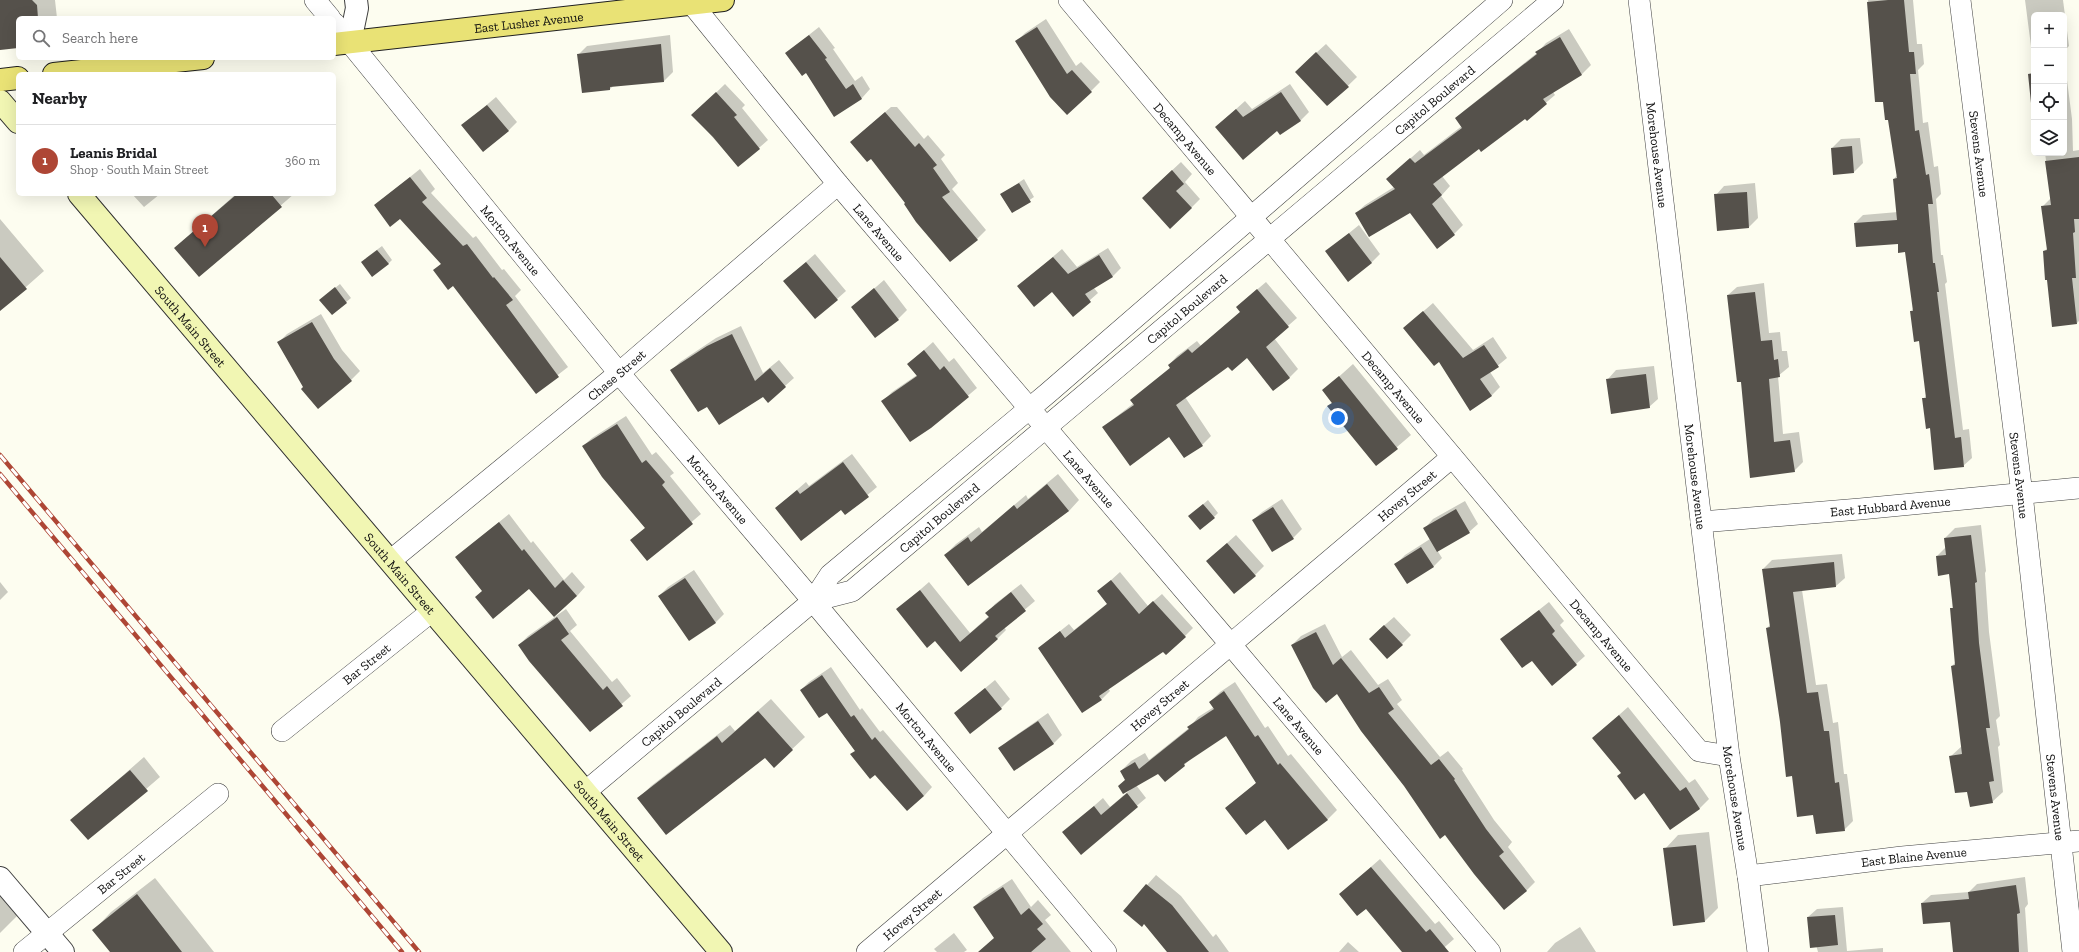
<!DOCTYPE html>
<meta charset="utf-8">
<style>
:root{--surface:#fff;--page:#f6f6f6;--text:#202124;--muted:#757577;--line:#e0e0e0;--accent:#ae4635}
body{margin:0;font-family:"Zilla Slab",serif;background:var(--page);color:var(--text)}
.controls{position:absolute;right:12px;top:12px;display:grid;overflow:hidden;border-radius:6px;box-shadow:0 4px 16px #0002}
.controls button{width:36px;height:36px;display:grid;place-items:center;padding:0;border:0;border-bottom:1px solid var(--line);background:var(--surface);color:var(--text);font:20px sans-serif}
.you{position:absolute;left:1338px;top:418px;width:14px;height:14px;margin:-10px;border:3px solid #fff;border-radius:50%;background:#1a73e8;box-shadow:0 0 0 6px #1a73e833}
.badge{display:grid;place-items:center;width:26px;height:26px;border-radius:50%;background:var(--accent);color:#fff;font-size:13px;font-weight:700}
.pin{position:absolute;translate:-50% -33px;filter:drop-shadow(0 1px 2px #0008)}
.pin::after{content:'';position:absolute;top:21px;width:14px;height:12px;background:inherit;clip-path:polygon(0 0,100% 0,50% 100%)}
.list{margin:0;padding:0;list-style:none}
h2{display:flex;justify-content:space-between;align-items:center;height:52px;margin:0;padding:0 16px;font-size:17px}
h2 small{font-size:13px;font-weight:400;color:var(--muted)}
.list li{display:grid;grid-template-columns:26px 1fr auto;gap:12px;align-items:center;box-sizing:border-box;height:72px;padding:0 16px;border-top:1px solid var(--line)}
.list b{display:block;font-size:15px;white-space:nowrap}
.list p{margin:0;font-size:13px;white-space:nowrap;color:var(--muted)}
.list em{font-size:13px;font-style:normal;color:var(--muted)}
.icon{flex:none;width:22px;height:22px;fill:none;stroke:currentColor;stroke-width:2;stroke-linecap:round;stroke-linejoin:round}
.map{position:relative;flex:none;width:2079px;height:952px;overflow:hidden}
.search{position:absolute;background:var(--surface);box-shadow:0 4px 16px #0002;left:16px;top:16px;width:320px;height:44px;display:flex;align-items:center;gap:10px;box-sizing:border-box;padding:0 14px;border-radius:6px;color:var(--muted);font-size:15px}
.panel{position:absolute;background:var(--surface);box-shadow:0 4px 16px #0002;left:16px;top:72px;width:320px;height:124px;border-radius:6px}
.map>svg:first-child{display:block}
</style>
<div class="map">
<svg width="2079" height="952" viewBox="0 0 2079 952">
<rect width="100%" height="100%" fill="#fdfdf0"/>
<path fill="#0003" d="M0 0H55L57 18H18V47L0 42Z
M1868 0H1913L1917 44H1922L1924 64 1918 70 1923 123 1928 122 1934 167 1938 166 1941 194 1936 199 1941 255H1943L1947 282 1945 284 1963 430 1969 429 1972 458 1963 466 1931 427 1924 398 1927 395 1920 340 1911 311 1914 308 1906 251 1899 242 1855 223 1863 215 1898 212 1894 179 1897 175 1889 119 1884 101H1876Z
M2025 0H2063L2069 46 2064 51V15H2034V69Z
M1046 19 1076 66 1081 62 1100 82 1091 91 1016 42 1025 33Z
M819 27 835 48 833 49 855 81 862 76 870 89 862 98 834 115 806 72 786 53Z
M1569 29 1591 65 1582 74 1553 92 1555 95 1527 119 1525 117 1479 148 1442 176 1450 186 1441 196 1463 225 1454 234 1410 211 1356 213 1365 205 1394 187 1387 179 1420 150 1424 155 1462 126 1456 118 1465 110 1537 53 1546 43Z
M670 35 673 72 664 81 613 86 610 89 579 54 587 46Z
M1326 44 1357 77 1328 105 1305 63Z
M2064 57 2072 119 2073 151 2079 150V321L2077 323 2044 251 2048 248 2042 207 2051 198 2045 153H2064Z
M725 84 745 105 742 108 768 140 738 166 693 115Z
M1290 84 1309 112 1300 121 1277 130 1216 127 1245 101 1252 109Z
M496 97 517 122 508 131 462 126Z
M891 107H897L924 139 928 135 945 155 941 159 958 183 952 189 986 230 977 239 907 203 871 158 860 134Z
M1860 138 1863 163 1854 172 1832 148 1841 139Z
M1181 162 1192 174 1185 182 1200 199 1191 208 1152 189Z
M420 169 435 189 431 193 473 238 476 236 502 270 504 269 521 290 515 296 568 367 536 392 453 284 434 270 442 263 400 218 375 205Z
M1024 179 1034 197 1012 212 1001 195Z
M1755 183 1758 218 1749 227 1716 195 1724 186Z
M132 194H160L144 207Z
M236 194H294L199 276 175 248Z
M0 219 44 271 0 310Z
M1359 225 1380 254 1371 263 1327 251Z
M382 246 392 260 388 264 366 258Z
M1108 248 1121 268 1113 276 1094 288 1098 293 1073 315 1052 290 1027 279 1062 249 1077 267Z
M815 254 846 291 837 299 784 281Z
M884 280 907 310 898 319 853 307Z
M1266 282 1297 318 1274 338 1298 369 1290 377 1273 390 1248 356 1228 365 1185 397 1211 436 1202 445 1184 457 1170 436 1103 427 1134 403 1131 400 1171 367 1169 365 1177 356 1197 341 1201 346 1241 311 1246 299Z
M1764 283 1769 333 1780 332 1782 351H1787L1789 367 1778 376 1783 434 1799 432 1803 462 1794 471 1751 477 1742 381 1728 295 1737 287Z
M340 284 351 298 332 314 325 296Z
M1433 303 1473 350 1493 337 1507 358 1490 372 1500 387 1491 396 1439 361 1404 328Z
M321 314 342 350 360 371 351 380 304 387 278 343 287 334Z
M741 326 763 373 779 360 794 378 768 401 763 395 708 405 672 370 680 362 716 338Z
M933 342 949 362 954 358 977 388 931 427 883 401 892 392 917 375 908 364Z
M1353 364 1411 435 1376 465 1323 391Z
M1654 366 1658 399 1649 407 1608 379 1616 370Z
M626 416 652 455 656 452 674 473 670 476 701 514 647 560 631 540 646 527 583 446 592 438Z
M852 454 877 487 846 513 842 508H776L806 482 809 486Z
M1058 474 1079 500 1069 511 968 585 945 555 956 544 979 527 982 532 1026 495 1028 499Z
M1282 499 1302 529 1293 538 1253 520 1262 512Z
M1208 500 1218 513 1214 517 1194 512Z
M1465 501 1478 524 1469 532 1437 550 1442 558 1433 567 1396 564 1405 555 1430 539 1425 528 1433 519Z
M509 514 531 543 533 541 564 580 572 572 585 587 577 596 529 588 483 591 456 557Z
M1981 525 1986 571 1985 573 1989 632 2000 716 1996 720 2000 745 1998 747 2003 792 1992 802 1968 791 1951 756 1962 746 1952 666 1956 662 1950 573 1937 556 1946 547 1945 538 1955 528Z
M1236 535 1264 566 1255 575 1207 561Z
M1842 554 1845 578 1836 586 1802 590 1816 685 1827 684 1833 723 1838 722 1844 774H1847L1853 821 1844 830 1814 814 1793 775 1781 722 1767 628 1770 625 1763 569 1772 560Z
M694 570 724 614 715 623 659 596 668 587Z
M1120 572 1148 606 1162 594 1193 628 1185 636 1108 688 1110 691 1102 699 1039 648 1069 624 1074 630 1108 603 1098 592Z
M0 582 8 592 0 600Z
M929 582 970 633 989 616 987 613 995 604 1021 584 1035 601 1004 627 1006 630 997 639 961 670 935 640 898 609Z
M1549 602 1564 621 1560 625 1585 656 1576 664 1532 659 1502 639Z
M566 609 577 625 570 631 612 682 617 678 631 696 590 731 519 645 528 636Z
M1394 617 1411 635 1402 644 1379 630Z
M1325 624 1342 657 1351 650 1378 685 1388 679 1402 700 1397 704 1440 757 1448 751 1463 769 1462 770 1494 820 1512 842 1508 847 1535 882 1526 891 1405 786 1337 692 1292 645 1301 636Z
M831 667 860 710 862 708 880 732 883 730 932 787 924 796 855 751 827 712 801 690 809 682Z
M995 680 1010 699 1001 708 955 713Z
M1235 682 1265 728 1268 726 1288 756 1291 754 1337 810 1327 820 1265 818 1226 809 1257 782 1226 735 1193 757 1184 765 1159 772 1136 785 1146 798 1081 853 1064 832 1103 798 1110 807 1130 790 1119 786 1126 779 1121 771 1131 761 1145 753 1149 760 1189 728 1198 717 1214 707 1210 702 1220 692Z
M771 699 805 737 774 766 766 756 639 798 651 786 730 725 735 731Z
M1628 707 1689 783 1695 779 1709 799 1700 808 1670 829 1645 791 1622 772 1593 738Z
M1048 713 1062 735 1053 744 1000 748 1009 740Z
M144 757 160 777 88 839 72 820Z
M1709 832 1718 908 1705 921 1665 849 1678 835Z
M1380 859 1435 924 1439 921 1454 939 1439 952H1403L1367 907 1340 894Z
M1156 875 1181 896 1213 937 1216 934 1229 952H1168L1145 923 1124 911Z
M2025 877 2028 904 2025 908 2028 952H1954L1951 921 1922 903 1931 895 1969 892 1977 884Z
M155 878 214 952H112L94 930 111 912Z
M1012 879 1031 907 1038 900 1051 915 1045 920 1071 952H997L995 938 974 907 983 898Z
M0 890 20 913 0 933Z
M1843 907 1847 951 1883 948V952H1818L1808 917 1817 909Z
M1580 927 1596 952H1547L1555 943Z
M954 933 967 950 964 952H937L934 949Z
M1348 942 1359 952H1339Z"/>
<path fill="#55514b" d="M0 0H32L37 5 38 18H18V48L0 50Z
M1888 0H1904L1909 52H1914L1916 74H1910L1915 131 1919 130 1926 175 1929 174 1933 204H1928L1933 263H1935L1939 292H1937L1955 438 1961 437 1964 467 1934 470 1930 428 1926 429 1922 398H1926L1919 341 1914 342 1910 311H1913L1905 252 1898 253V244L1856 247 1854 223 1897 220 1893 179 1897 178 1888 120H1885L1883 102H1875L1867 2Z
M1037 27 1067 74 1072 70 1092 92 1067 115 1050 97 1015 41Z
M809 35 827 58 825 59 846 89 853 84 862 99 834 117 806 73 802 76 785 53Z
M1560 37 1582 75 1543 99 1547 104 1527 121 1525 119 1481 152 1479 149 1433 184 1442 195 1432 204 1455 235 1437 249 1410 213 1369 237 1355 213 1395 189 1386 179 1410 158 1415 163 1462 128 1455 118 1537 54 1535 52Z
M661 44 664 82 610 87V90L582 93 577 54Z
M1316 52 1349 87 1327 106 1295 72Z
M2033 68H2034V103H2031L2028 74 2034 73Z
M716 92 737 115 734 117 760 149 738 167 713 137 691 115Z
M1281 92 1301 121 1280 135 1277 131 1243 160 1215 127 1236 109 1243 117Z
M487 105 509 131 483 152 461 125Z
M885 112 915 147 919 143 937 165 933 168 950 192 942 197 978 240 950 262 916 222 904 204 905 203 871 159 867 162 850 142Z
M1852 146 1854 173 1833 175 1831 148Z
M2079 157V219H2074L2075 232 2073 233 2076 278H2072L2077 324 2052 327 2047 280H2045L2043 251 2047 250 2041 206 2051 205 2045 161Z
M1172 170 1184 184 1176 191 1192 208 1170 229 1142 198Z
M410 177 427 198 422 202 463 246 467 244 493 278 494 277 513 300 506 305 559 377 536 394 453 286 448 290 433 270 441 264 400 219 390 227 374 205Z
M1019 183 1031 202 1012 213 1000 194Z
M1747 192 1749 228 1717 231 1714 194Z
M237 194H271L282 207 199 277 174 248Z
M1349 233 1372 263 1348 282 1325 251Z
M377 250 389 264 372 277 361 262Z
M1099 255 1113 277 1085 294 1091 302 1073 317 1052 292 1034 307 1017 286 1053 257 1068 274Z
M0 257 27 289 0 311Z
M806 262 838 300 815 319 783 281Z
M335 287 347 303 332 315 319 300Z
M874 288 899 320 875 338 851 307Z
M1257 289 1289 327 1266 347 1290 378 1273 391 1247 358 1232 371 1228 367 1176 405 1203 446 1184 458 1169 437 1130 466 1102 427 1134 405 1130 400 1170 368 1168 365 1188 349 1192 353 1240 312 1236 307Z
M1755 292 1761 341 1772 340 1774 360 1778 359 1780 377 1769 379 1774 442 1790 440 1795 472 1750 478 1741 382H1737L1727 295Z
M1423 311 1463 358 1484 345 1499 367 1480 379 1492 396 1470 411 1439 362 1434 366 1403 328Z
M312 322 334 359 352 381 318 409 301 389 303 387 277 342Z
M732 334 755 381 770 368 786 387 768 403 763 397 719 425 707 407 698 412 670 370 707 346Z
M924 350 940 370 944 366 969 397 931 428 910 442 881 401 917 376 907 364Z
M1646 374 1650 408 1611 414 1606 379Z
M1339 376 1398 449 1376 466 1327 406 1332 403 1322 390Z
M617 424 642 463 646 460 665 482 662 485 693 524 647 561 630 540 645 528 602 477 582 446Z
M843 462 869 497 845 515 841 510 801 541 775 508 797 490 800 494Z
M1047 484 1069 511 968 586 944 555 968 537 971 542 1014 505 1017 509Z
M1203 504 1215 518 1200 530 1188 516Z
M1273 507 1294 539 1272 552 1252 520Z
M1456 509 1470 533 1437 552 1423 528Z
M499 522 522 551 524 549 555 588 563 580 577 596 554 617 529 589 493 619 475 597 482 591 455 557Z
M1971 535 1977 582 1975 583 1979 643 1990 728H1986L1994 781 1989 782 1993 803 1970 807 1967 792 1955 793 1949 756 1962 754 1951 666 1955 665 1950 608H1953L1949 574 1938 576 1936 556 1946 555 1944 538Z
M1227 543 1256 576 1234 594 1206 561Z
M1421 547 1434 567 1407 584 1394 564Z
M1834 562 1836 587 1793 592 1807 693 1818 692 1824 731H1829L1835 783 1839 782 1845 831 1816 834 1813 815 1797 817 1792 776 1786 777 1780 722 1766 628 1770 627 1762 569Z
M685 578 716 623 689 641 658 596Z
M1111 580 1139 614 1153 601 1186 637 1166 655 1163 652 1099 696 1102 700 1082 713 1038 648 1060 631 1065 638 1107 604 1097 591Z
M920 590 960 642 989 617 985 613 1011 592 1026 611 995 636 998 639 961 672 935 641 927 648 896 609Z
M1539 610 1555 631 1552 634 1577 665 1552 686 1532 661 1522 668 1500 639Z
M557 617 569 634 561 640 603 690 607 686 623 706 590 732 529 661 518 645Z
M1384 625 1403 645 1387 659 1369 639Z
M1316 632 1333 665 1341 658 1369 693 1379 687 1394 709 1388 713 1431 765 1439 759 1455 779 1454 780 1486 829 1504 852 1499 856 1527 891 1504 910 1474 874 1445 835 1440 839 1404 786 1361 731 1337 694 1326 703 1313 688 1291 645Z
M822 675 851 717 854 715 872 740 875 737 924 796 907 811 875 775 870 779 850 754 855 751 827 713 819 718 800 690Z
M985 688 1002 709 970 734 954 713Z
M1224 691 1255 737 1258 735 1278 765 1280 763 1328 820 1288 850 1265 820 1246 835 1225 808 1256 783 1226 736 1184 764 1185 766 1165 782 1158 774 1123 794 1118 786 1125 780 1120 771 1135 762 1139 769 1189 729 1187 727 1214 709 1209 702Z
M758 711 793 750 774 768 765 758 666 835 637 798 717 736 722 743Z
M1619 715 1680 791 1686 787 1700 809 1670 830 1644 793 1635 800 1617 776 1621 773 1592 738Z
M1038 721 1054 744 1014 771 998 748Z
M130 770 148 791 88 840 70 820Z
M1127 793 1138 807 1081 855 1062 832 1094 806 1101 815Z
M1696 845 1705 922 1673 926 1663 848Z
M1371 867 1426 932 1430 929 1449 952H1402L1366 909 1357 916 1339 894Z
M1146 884 1172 905 1209 952H1167L1144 924 1142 927 1123 911Z
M2016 885 2020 913 2017 914 2019 952H1953L1950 922 1923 924 1921 903 1969 899 1968 892Z
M1003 887 1021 915 1029 908 1043 924 1037 929 1046 939 1031 952H978L994 938 973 907Z
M137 894 182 952H110L92 930Z
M1835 915 1838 945 1810 948 1807 917Z"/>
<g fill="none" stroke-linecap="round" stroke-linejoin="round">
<g stroke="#414141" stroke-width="22">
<g id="minor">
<path d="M315 0 330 18"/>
<path id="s1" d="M1069 0 1699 751 1729 756"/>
<path id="s2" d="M1639 0 1729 756 1748 876 1758 952"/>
<path id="s3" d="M1960 0 2022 494 2073 952"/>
<path id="s4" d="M692 4 838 184 1231 645 1490 952"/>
<path id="s5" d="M334 23 619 373 813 601 1106 952"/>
<path id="s6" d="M1701 522 1860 509 2079 488"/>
<path id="s7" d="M390 561 619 373 838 184"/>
<path id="s8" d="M813 601 852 591 1553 0"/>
<path id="s9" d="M282 731 432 611"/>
<path id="s10" d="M585 792 813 601 830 575 1048 393 1502 0"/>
<path id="s11" d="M1748 876 1902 857 2079 841"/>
<path id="s12" d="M24 952 218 794"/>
<path id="s13" d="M867 952 1452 457"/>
</g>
</g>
<g stroke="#414141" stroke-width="24">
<path id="tertiary" d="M350 42 357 8 356 0
M0 878 63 952"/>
</g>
<g stroke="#303030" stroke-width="24">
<g id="secondary">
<path d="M0 101 18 122"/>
<path id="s14" d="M79 194 721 952"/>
</g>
</g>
<g stroke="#1f1f1f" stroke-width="24">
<g id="primary">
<path id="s15" d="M334 44 723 0"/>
<path d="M54 74 203 58"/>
<path d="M0 80 18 78"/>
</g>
</g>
<use href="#minor" stroke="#fff" stroke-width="21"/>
<use href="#tertiary" stroke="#fff" stroke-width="22"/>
<use href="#secondary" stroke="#f1f6b3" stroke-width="22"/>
<use href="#primary" stroke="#e9e275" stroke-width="22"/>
<g stroke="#ae4635" stroke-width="4.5">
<path id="rail" d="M0 455 419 952
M0 474 402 952"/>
</g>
<use href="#rail" stroke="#fff" stroke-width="3" stroke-dasharray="9" stroke-linecap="butt"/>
</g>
<g text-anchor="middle" stroke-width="4" stroke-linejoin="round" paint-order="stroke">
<g font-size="13" fill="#0e0e0e" stroke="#fff">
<text dy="5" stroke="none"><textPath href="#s15" startOffset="196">East Lusher Avenue</textPath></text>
<text dy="5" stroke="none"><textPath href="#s8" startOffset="802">Capitol Boulevard</textPath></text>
<text dy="5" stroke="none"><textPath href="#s1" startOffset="181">Decamp Avenue</textPath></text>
<text dy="5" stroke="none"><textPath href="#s3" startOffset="155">Stevens Avenue</textPath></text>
<text dy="5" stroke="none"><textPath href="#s2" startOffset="156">Morehouse Avenue</textPath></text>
<text dy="5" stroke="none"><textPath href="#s4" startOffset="295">Lane Avenue</textPath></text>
<text dy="5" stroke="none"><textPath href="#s5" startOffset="280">Morton Avenue</textPath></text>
<text dy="5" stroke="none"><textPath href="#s8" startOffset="478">Capitol Boulevard</textPath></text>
<text dy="5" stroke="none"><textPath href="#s14" startOffset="173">South Main Street</textPath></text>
<text dy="5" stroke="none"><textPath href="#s7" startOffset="293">Chase Street</textPath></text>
<text dy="5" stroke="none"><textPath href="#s1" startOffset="505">Decamp Avenue</textPath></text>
<text dy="5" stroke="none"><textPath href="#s2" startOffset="480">Morehouse Avenue</textPath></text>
<text dy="5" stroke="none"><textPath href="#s3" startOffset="479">Stevens Avenue</textPath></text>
<text dy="5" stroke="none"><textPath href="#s4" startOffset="619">Lane Avenue</textPath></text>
<text dy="5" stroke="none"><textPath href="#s5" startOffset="604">Morton Avenue</textPath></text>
<text dy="5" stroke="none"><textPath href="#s13" startOffset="707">Hovey Street</textPath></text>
<text dy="5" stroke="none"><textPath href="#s6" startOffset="190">East Hubbard Avenue</textPath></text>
<text dy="5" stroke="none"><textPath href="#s8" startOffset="154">Capitol Boulevard</textPath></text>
<text dy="5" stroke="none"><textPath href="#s14" startOffset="497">South Main Street</textPath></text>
<text dy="5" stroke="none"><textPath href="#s1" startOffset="829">Decamp Avenue</textPath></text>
<text dy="5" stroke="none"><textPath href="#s9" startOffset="108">Bar Street</textPath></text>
<text dy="5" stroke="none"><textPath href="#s13" startOffset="383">Hovey Street</textPath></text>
<text dy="5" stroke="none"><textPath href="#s10" startOffset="125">Capitol Boulevard</textPath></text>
<text dy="5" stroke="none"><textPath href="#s4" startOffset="943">Lane Avenue</textPath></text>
<text dy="5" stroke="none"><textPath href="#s5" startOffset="928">Morton Avenue</textPath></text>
<text dy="5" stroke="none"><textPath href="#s2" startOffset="804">Morehouse Avenue</textPath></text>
<text dy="5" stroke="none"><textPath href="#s3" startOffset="803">Stevens Avenue</textPath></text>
<text dy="5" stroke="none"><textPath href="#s14" startOffset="821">South Main Street</textPath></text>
<text dy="5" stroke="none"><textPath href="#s11" startOffset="167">East Blaine Avenue</textPath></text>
<text dy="5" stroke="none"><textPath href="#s12" startOffset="125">Bar Street</textPath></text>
<text dy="5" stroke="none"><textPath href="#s13" startOffset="59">Hovey Street</textPath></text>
</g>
</g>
</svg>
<div class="controls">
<button>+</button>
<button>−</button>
<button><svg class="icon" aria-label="locate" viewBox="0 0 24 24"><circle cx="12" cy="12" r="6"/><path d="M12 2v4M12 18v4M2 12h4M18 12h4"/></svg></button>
<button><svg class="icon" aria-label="layers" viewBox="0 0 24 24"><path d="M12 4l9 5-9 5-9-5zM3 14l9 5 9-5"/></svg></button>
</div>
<div class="you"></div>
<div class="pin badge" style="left:205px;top:247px">1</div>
<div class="search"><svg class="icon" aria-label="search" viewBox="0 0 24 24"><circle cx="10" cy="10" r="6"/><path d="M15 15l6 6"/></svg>Search here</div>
<section class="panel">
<h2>Nearby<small></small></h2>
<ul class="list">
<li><span class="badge">1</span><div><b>Leanis Bridal</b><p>Shop · South Main Street</p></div><em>360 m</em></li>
</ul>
</section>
</div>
